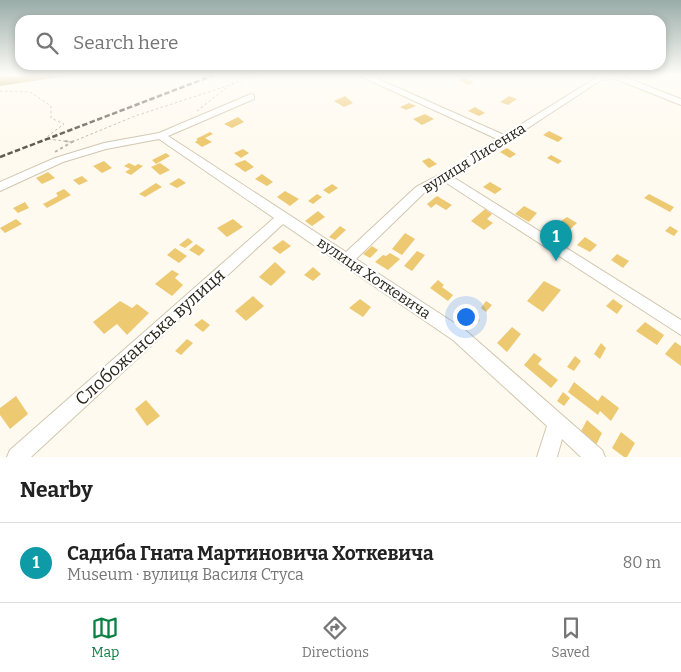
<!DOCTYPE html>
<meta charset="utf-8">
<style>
:root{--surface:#fff;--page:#f6f6f6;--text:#222;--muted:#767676;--line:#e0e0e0;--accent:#0b8043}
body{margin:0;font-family:Bitter,serif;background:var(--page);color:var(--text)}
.you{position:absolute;left:465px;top:316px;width:18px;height:18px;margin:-12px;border:4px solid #fff;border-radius:50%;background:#1a73e8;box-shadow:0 0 0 8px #1a73e833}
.badge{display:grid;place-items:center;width:32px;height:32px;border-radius:50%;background:var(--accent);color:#fff;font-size:16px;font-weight:700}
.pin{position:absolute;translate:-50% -41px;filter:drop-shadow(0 1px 2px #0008)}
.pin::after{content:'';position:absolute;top:26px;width:18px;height:15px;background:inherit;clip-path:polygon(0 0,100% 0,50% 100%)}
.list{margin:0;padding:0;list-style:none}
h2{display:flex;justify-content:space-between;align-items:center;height:65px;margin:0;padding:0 20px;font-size:21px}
h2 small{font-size:16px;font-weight:400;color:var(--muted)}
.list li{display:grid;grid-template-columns:32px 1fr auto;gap:15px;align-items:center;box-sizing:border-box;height:80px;padding:0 20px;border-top:1px solid var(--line)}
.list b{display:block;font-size:19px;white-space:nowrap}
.list p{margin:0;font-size:16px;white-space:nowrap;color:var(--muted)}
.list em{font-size:16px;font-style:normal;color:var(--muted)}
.icon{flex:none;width:28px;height:28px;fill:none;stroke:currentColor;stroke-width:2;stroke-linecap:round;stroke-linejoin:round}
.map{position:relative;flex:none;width:681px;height:457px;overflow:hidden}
.search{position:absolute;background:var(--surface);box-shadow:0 2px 8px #0003;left:15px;right:15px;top:15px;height:55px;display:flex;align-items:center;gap:12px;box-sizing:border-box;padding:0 18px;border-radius:15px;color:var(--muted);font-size:19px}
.sheet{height:145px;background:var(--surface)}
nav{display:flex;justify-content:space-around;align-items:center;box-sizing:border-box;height:70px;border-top:1px solid var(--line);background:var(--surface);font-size:14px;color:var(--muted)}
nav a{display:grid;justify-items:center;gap:2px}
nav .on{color:var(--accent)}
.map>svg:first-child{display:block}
</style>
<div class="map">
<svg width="681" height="457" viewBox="0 0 681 457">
<rect width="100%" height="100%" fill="#fffaf0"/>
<path fill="#c29f48" d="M0 75H74L0 86Z"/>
<path fill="#edc972" d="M464 77 474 82 469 85 458 80Z
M345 96 353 103 344 107 334 101Z
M509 96 517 99 508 105 500 102Z
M409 103 416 106 406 110 400 107Z
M475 107 485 113 479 116 468 111Z
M425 114 434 119 422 125 413 119Z
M238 117 244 122 232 128 224 124Z
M549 131 563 138 558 142 543 135Z
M210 132 213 134 205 138 212 142 202 147 195 142 198 140 196 139Z
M507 148 516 154 510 158 500 152Z
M243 149 249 153 241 158 234 153Z
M166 153 170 156 156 164 152 160Z
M551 155 562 161 558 164 547 158Z
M429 158 437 164 429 168 422 161Z
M245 160 254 167 245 172 234 164Z
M104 161 112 168 102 173 93 166Z
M129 163 135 166 138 164 143 166 131 175 125 172 130 169 124 166Z
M160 163 170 170 160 175 151 167Z
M48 172 55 178 42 184 36 178Z
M262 174 273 182 267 186 255 179Z
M82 176 88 181 79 185 73 180Z
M179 178 186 183 177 188 169 184Z
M490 182 502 189 495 194 483 187Z
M156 183 162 187 145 197 139 194Z
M332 184 338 188 329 194 323 190Z
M64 189 71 195 47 208 43 204 58 196 56 193Z
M285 191 299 199 290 206 277 197Z
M317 194 322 197 313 204 308 201Z
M649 194 674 207 670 212 644 198Z
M437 196 452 205 446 210 436 204 431 208 427 204Z
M25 202 29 208 18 213 13 208Z
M524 206 537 213 529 222 515 214Z
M485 209 492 214 487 219 493 223 484 230 471 221Z
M318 211 325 217 312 226 305 221Z
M567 217 577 223 567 232 555 225Z
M16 219 22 224 5 233 0 228Z
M233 219 243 227 227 237 217 228Z
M340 226 346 230 335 240 329 237Z
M670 226 678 231 674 236 665 231Z
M405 233 415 239 402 255 392 249Z
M585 237 597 245 590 252 577 245Z
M188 238 193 242 185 248 179 245Z
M283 240 291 246 280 254 272 248Z
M196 244 205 250 199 256 189 250Z
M372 246 378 250 370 258 363 254Z
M175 248 187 256 179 263 167 255Z
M417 251 425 255 412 271 404 266Z
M390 253 400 259 388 270 375 262 383 255 386 256Z
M617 254 629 261 623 268 611 260Z
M275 262 286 272 271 286 259 277Z
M313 267 321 274 313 281 304 275Z
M172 270 179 274 175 278 183 285 172 296 155 284Z
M438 280 444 285 442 287 453 295 448 301 430 288Z
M544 281 561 290 543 312 527 301Z
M253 296 264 306 246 321 235 311Z
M360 299 371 307 363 317 349 308Z
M613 299 623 306 617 314 606 306Z
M120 301 132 308 137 304 149 313 127 335 117 324 104 334 93 322Z
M486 301 492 305 486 312 481 308Z
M469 311 480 320 474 326 463 318Z
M202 319 210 325 203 332 194 325Z
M645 322 664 335 657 345 636 331Z
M512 327 521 334 507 352 497 343Z
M187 339 193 343 181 355 175 351Z
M675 342 681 346V366L665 354Z
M601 343 606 348 600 359 594 354Z
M534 353 542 359 538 364 558 380 551 388 524 365Z
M575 356 581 361 574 371 567 367Z
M574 382 598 401 602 395 619 408 611 421 600 411 598 415 568 392Z
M563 392 570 398 564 406 557 401Z
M16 396 28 414 10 429 0 415V408Z
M146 400 160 416 147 426 135 409Z
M587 420 602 433 596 445 581 431Z
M621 432 635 443 627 457H624L612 448Z"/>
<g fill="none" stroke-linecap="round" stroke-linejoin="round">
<g stroke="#d2c7af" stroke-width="2">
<path id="minor" d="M358 75H369L504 135 599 76 619 75 681 99V105L616 79 601 80 453 177 681 320V335L445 182 424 193 356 259 465 330 602 450 605 457H581L562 439 557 457H537L547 426 453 340 283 224 31 457H7L10 450 274 218 159 139 106 149 63 162 0 191V182L55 158 104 143 159 133 251 94 254 95V99L168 136 346 252 416 187 441 174 497 139Z"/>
</g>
<path stroke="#bcb7ad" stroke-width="1" stroke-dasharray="2.5 2.5" stroke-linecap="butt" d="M232 84 248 75
M0 91 30 92 51 106V118L64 124 48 136V139L71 142
M197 111 226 88
M72 142 135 116 261 75"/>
<path stroke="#bcb7ad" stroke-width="2" stroke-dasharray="3 3" stroke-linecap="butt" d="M72 142 74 141
M55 152 72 142 64 141"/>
<use href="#minor" fill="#fff" fill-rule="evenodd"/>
<path stroke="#605c52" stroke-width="2.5" stroke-dasharray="5.5 2.5" stroke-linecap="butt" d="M0 157 214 75"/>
</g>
<linearGradient id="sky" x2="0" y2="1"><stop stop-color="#99aca8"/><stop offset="0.54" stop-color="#fffdf8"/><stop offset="1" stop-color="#fffdf8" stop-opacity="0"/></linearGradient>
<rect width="681" height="139" fill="url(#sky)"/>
<g text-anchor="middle" stroke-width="4.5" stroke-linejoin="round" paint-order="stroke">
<g font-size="15" fill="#2b271d" stroke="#fff">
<text transform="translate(474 158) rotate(-32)" y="5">вулиця Лисенка</text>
<text transform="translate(374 278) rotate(34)" y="5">вулиця Хоткевича</text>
</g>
<g font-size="18" fill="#2b271d" stroke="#fff">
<text transform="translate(150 337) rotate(-42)" y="6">Слобожанська вулиця</text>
</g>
</g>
</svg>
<div class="you"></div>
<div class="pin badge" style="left:556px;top:261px;background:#0f9aa8">1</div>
<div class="search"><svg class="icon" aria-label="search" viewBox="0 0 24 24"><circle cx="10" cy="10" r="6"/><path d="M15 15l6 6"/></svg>Search here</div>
</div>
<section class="sheet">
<h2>Nearby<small></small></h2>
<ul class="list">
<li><span class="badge" style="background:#0f9aa8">1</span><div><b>Садиба Гната Мартиновича Хоткевича</b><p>Museum · вулиця Василя Стуса</p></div><em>80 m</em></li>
</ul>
</section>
<nav>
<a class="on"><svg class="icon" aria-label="map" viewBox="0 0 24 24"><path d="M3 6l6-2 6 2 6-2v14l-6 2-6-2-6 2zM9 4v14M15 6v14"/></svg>Map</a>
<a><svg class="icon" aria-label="directions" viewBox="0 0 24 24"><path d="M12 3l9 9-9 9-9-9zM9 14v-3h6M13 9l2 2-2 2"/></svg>Directions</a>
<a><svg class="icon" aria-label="saved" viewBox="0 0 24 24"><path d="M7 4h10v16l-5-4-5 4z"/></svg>Saved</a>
</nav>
